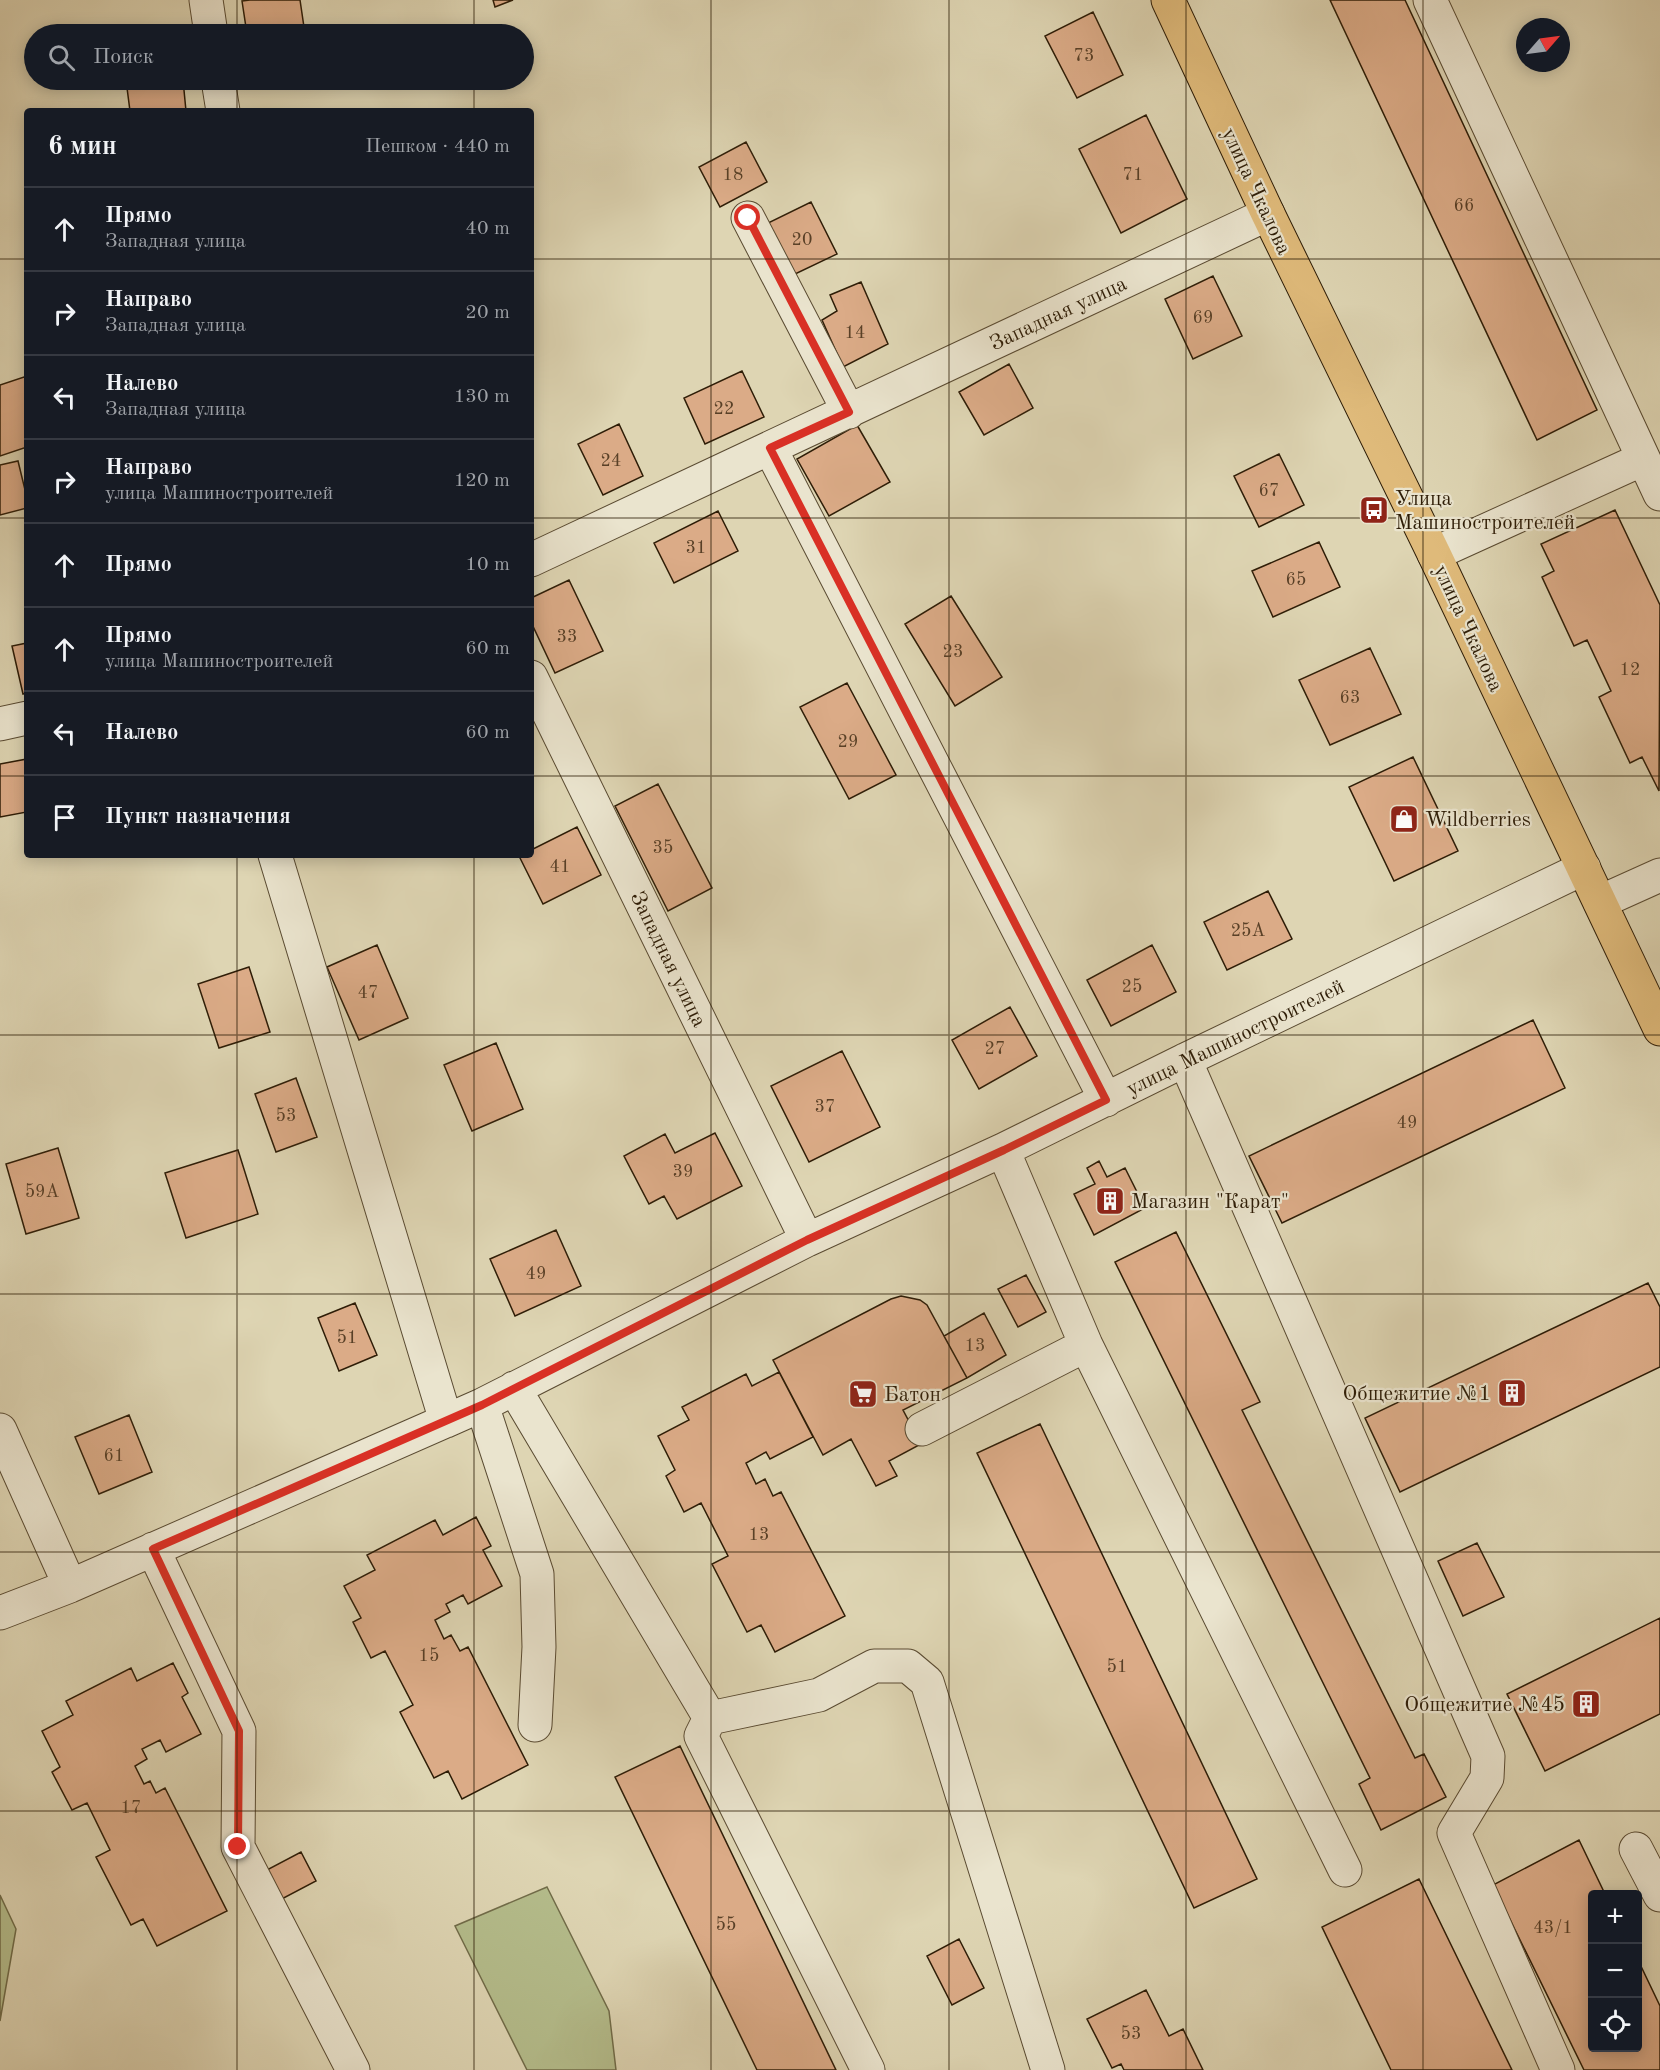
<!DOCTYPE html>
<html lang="ru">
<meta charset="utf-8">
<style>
:root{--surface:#171b24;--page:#20242c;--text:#f1f3f6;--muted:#9ea1a6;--line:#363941}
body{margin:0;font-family:"Old Standard TT",serif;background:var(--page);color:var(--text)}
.controls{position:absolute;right:18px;bottom:18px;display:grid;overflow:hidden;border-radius:6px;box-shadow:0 3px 15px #0003}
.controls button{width:54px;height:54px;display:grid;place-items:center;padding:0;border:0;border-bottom:2px solid var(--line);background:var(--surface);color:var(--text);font:30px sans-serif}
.compass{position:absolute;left:1516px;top:18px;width:54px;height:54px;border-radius:50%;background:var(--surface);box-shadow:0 3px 15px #0003;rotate:62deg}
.stop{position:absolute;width:18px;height:18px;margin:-14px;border:4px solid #d93025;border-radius:50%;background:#fff}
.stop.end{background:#d93025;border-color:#fff;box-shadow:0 2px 6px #0008}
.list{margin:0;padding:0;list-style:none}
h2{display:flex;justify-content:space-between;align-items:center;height:78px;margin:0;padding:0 24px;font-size:26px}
h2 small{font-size:20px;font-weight:400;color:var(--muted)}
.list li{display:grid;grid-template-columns:39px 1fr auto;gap:18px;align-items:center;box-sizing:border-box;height:84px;padding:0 24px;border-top:2px solid var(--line)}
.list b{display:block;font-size:22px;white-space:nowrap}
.list p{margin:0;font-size:20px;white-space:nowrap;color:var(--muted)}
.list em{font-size:20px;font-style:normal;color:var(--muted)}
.icon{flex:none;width:33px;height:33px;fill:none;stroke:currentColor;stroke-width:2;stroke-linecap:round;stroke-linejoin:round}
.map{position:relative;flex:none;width:1660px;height:2070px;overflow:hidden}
.search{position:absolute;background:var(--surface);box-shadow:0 3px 15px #0003;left:24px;top:24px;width:510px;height:66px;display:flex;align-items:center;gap:15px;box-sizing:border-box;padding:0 21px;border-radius:33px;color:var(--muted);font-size:22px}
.panel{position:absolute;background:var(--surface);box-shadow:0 3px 15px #0003;left:24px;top:108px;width:510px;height:750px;border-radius:6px}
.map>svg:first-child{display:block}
</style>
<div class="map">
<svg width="1660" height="2070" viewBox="0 0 1660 2070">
<rect width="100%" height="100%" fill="#ded5b3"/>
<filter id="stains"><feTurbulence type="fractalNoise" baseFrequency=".00333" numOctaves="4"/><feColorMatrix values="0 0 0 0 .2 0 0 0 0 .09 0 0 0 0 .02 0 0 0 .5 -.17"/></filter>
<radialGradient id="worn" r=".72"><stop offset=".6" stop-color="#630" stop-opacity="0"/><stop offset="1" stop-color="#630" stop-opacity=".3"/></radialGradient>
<path fill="#b4bc8b" stroke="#716c49" stroke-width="1.5" d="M547 1887 609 2011 616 2070H527L455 1926Z
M0 1895 16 1929 0 2021Z"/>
<path fill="#dbab87" stroke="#2e1d07" stroke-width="1.5" d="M250 0H300L305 34H247L242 1Z
M493 0H513L495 7Z
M1330 0H1405L1597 410 1537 440Z
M1093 12 1123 75 1077 98 1045 36Z
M126 80H183L186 111H130Z
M1146 115 1187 199 1121 233 1079 149Z
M746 142 767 182 720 207 699 167Z
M811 202 837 254 793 275 768 223Z
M1213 276 1242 336 1193 359 1165 299Z
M861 282 888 344 843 367 822 320 837 311 830 295Z
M1009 364 1033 408 984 435 959 392Z
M742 371 764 417 705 444 684 398Z
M27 376V447L0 456V385Z
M619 424 643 476 603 495 578 444Z
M857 425 890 482 829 516 797 459Z
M1279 454 1304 505 1259 527 1234 476Z
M18 461 27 498V508L0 515V465Z
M1615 510 1660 605 1659 791 1642 757 1630 763 1599 697 1611 691 1587 640 1574 646 1542 577 1554 571 1541 544Z
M718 511 738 551 674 583 654 543Z
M1319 542 1340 587 1273 617 1252 571Z
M569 580 603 651 555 673 531 622V598Z
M951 596 1002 677 955 706 905 624Z
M27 643V693L23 694 12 646Z
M1370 648 1401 714 1330 745 1299 680Z
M847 683 896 775 849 799 800 707Z
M1413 757 1458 851 1394 881 1349 787Z
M27 759V812L0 817V764Z
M658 784 712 888 668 911 615 806Z
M577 827 601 875 543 904 519 856 531 855V850Z
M1268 891 1292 939 1227 970 1204 922Z
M377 945 408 1018 359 1040 327 967Z
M1152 945 1176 992 1111 1026 1087 980Z
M249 967 270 1032 219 1048 198 984Z
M1010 1007 1037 1056 979 1089 952 1040Z
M1533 1020 1565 1088 1282 1223 1249 1156Z
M496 1043 523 1109 472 1131 444 1065Z
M842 1051 880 1127 809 1162 771 1086Z
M296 1078 317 1137 276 1152 255 1094Z
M715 1133 742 1186 677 1219 664 1196 649 1204 624 1156 665 1134 675 1153Z
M58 1148 79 1218 26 1234 6 1164Z
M238 1150 258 1214 186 1238 165 1173Z
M1099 1161 1107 1177 1125 1168 1145 1208 1094 1235 1074 1194 1095 1184 1087 1168Z
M556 1230 581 1286 515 1316 490 1259Z
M1176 1232 1260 1402 1242 1410 1415 1758 1424 1754 1446 1797 1381 1830 1359 1784 1370 1778 1115 1262Z
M1026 1275 1046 1312 1018 1327 998 1289Z
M1648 1283 1660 1307V1367L1400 1492 1365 1418Z
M901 1296 920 1300 927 1305 967 1378 903 1410 921 1444 889 1461 897 1476 876 1486 851 1439 823 1455 773 1360 891 1299Z
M355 1303 377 1355 339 1371 318 1318Z
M984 1313 1006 1355 967 1378 944 1336Z
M779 1372 813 1437 770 1459 766 1452 746 1463 756 1484 765 1479 773 1496 781 1492 845 1616 775 1652 761 1625 747 1632 712 1564 728 1556 701 1503 684 1512 666 1476 675 1470 658 1436 689 1420 682 1407 746 1374 752 1386Z
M129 1415 152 1472 99 1494 75 1437Z
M1040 1424 1257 1879 1194 1908 977 1453Z
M476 1517 491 1546 483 1550 502 1586 468 1604 463 1595 446 1604 450 1612 435 1620 444 1639 451 1635 460 1651 468 1647 528 1765 462 1799 448 1771 434 1778 400 1712 413 1705 385 1651 371 1658 353 1622 361 1618 344 1586 375 1570 367 1555 435 1520 443 1535Z
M1477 1543 1504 1597 1463 1616 1438 1561Z
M1660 1618V1714L1545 1771 1507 1694Z
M173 1663 188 1693 182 1697 201 1734 166 1752 160 1740 142 1749 147 1759 135 1766 144 1784 150 1781 156 1793 165 1788 227 1911 157 1946 143 1919 131 1925 96 1857 110 1850 87 1803 72 1810 52 1772 60 1767 42 1731 73 1715 66 1701 131 1668 137 1681Z
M680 1746 836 2070H757L615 1777Z
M1579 1840 1605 1894H1592V2048H1638V1960L1660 2006V2070H1584L1493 1885Z
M301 1852 316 1881 278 1901 263 1872Z
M1419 1879 1512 2070H1391L1322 1927Z
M959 1939 984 1988 952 2005 927 1956Z
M1146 1990 1169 2036 1183 2029 1203 2070H1124L1121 2064 1112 2068 1087 2019Z"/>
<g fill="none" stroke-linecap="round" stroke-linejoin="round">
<g stroke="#5a4b32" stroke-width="35">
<path id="minor" d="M206 0 211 34
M1430 0 1660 494
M218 80 223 111
M748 218 849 412
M770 448 1106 1100
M1434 554 1643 459
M531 560 1268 214
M531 677 807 1240
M0 724 27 718
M275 855 446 1421 482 1405 537 1574 539 1647 535 1725
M1600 902 1660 875
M1185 1060 1488 1756 1487 1778 1454 1833 1558 2070
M1003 1150 1086 1345 1345 1870
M514 1388 710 1718 701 1736 868 2070
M922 1429 1086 1345
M0 1430 70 1586
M153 1549 239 1731 238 1847 353 2070
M0 1613 70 1586 482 1405 807 1240 1003 1150 1185 1060 1584 868
M710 1718 819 1695 874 1666H908L927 1682 1048 2070
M1636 1849 1660 1895"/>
</g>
<g stroke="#2e1d07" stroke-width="35">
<path id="major" d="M1168 0 1268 214 1434 554 1660 1029"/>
</g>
<use href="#minor" stroke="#eae4ce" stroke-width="33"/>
<use href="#major" stroke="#dfba7a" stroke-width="33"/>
</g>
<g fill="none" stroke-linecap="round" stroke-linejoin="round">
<path stroke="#d93025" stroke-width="8" d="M238 1847 239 1731 153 1549 482 1405 807 1240 1004 1150 1106 1100 770 448 849 412 748 218"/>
</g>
<path fill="none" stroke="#2e1d07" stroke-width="1.5" stroke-opacity="0.55" d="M237 0V34M474 0V34M711 0V2070M949 0V2070M1186 0V2070M1423 0V2070M237 80V111M474 80V111M0 259H27M531 259H1660M0 518H27M531 518H1660M0 776H27M531 776H1660M237 855V2070M474 855V2070M0 1035H1660M0 1294H1660M0 1552H1660M0 1811H1660"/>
<defs>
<g id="bus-square" transform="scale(1.5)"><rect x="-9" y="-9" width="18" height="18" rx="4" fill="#8f2418" stroke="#eae4ce"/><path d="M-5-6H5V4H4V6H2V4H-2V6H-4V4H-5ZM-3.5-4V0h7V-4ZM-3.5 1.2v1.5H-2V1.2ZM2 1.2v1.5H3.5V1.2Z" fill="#fff"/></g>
<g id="shop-square" transform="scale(1.5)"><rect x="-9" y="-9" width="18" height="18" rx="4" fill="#8f2418" stroke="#eae4ce"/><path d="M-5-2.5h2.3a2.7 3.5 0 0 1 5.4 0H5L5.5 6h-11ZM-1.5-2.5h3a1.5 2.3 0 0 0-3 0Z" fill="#fff"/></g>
<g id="building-square" transform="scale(1.5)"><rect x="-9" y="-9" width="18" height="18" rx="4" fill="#8f2418" stroke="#eae4ce"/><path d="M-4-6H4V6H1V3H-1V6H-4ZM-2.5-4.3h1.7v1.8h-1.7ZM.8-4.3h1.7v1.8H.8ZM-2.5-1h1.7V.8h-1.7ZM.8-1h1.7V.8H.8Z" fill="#fff"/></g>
<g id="supermarket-square" transform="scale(1.5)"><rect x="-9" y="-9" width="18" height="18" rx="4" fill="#8f2418" stroke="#eae4ce"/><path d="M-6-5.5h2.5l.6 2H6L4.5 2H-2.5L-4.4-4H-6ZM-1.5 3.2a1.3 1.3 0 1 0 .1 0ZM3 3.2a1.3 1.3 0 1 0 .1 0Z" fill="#fff"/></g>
</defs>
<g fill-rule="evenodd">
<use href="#bus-square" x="1374" y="510"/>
<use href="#shop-square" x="1404" y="819"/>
<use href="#building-square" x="1110" y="1201"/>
<use href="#building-square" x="1512" y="1393"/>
<use href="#supermarket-square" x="863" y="1394"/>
<use href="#building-square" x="1586" y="1704"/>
</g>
<g text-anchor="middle" stroke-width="4.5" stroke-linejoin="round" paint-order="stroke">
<g font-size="18" fill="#594027">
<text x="1084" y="61">73</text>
<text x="733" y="180">18</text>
<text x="1133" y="180">71</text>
<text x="1464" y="211">66</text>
<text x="802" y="245">20</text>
<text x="1203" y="323">69</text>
<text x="855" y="338">14</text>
<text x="724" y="414">22</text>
<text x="611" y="466">24</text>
<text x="1269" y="496">67</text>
<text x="696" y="553">31</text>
<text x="1296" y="585">65</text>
<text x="567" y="642">33</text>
<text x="953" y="657">23</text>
<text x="1630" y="675">12</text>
<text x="1350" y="703">63</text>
<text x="848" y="747">29</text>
<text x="663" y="853">35</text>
<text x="560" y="872">41</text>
<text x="1248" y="936">25А</text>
<text x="1132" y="992">25</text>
<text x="368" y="998">47</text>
<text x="995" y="1054">27</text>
<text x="825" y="1112">37</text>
<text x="286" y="1121">53</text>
<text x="1407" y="1128">49</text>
<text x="683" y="1177">39</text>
<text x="42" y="1197">59А</text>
<text x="536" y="1279">49</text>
<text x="347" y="1343">51</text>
<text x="975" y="1351">13</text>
<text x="114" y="1461">61</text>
<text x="759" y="1540">13</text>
<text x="429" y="1661">15</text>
<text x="1117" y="1672">51</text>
<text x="131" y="1813">17</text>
<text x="726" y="1930">55</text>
<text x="1553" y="1933">43/1</text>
<text x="1131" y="2039">53</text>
</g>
<g font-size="21" fill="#2e1d07" stroke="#eae4ce">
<text transform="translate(1257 191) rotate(65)" y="7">улица Чкалова</text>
<text transform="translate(1058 313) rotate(-25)" y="7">Западная улица</text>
<text transform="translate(1469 628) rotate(65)" y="7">улица Чкалова</text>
<text transform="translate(669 959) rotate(64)" y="7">Западная улица</text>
<text transform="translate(1235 1037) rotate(-26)" y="7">улица Машиностроителей</text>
</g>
<g font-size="21" fill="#2e1d07" stroke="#eae4ce" text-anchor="start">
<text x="1395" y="505">Улица<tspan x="1395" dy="24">Машиностроителей</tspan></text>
<text x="1425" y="826">Wildberries</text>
<text x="1131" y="1208">Магазин "Карат"</text>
<text x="1491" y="1400" text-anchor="end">Общежитие №1</text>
<text x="884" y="1401">Батон</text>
<text x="1565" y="1711" text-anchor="end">Общежитие №45</text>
</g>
</g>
<rect width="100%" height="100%" filter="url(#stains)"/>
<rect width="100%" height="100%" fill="url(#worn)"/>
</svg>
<div class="controls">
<button>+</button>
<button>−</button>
<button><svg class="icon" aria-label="locate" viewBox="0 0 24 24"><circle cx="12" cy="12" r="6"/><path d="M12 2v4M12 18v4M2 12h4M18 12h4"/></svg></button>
</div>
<svg class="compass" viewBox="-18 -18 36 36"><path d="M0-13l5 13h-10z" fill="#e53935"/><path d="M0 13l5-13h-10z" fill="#9ea1a6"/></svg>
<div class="stop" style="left:748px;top:218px"></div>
<div class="stop end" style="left:238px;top:1847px"></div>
<div class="search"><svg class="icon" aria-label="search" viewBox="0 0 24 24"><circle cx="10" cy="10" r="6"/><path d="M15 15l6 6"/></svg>Поиск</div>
<section class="panel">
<h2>6 мин<small>Пешком · 440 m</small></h2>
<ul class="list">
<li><svg class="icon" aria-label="ahead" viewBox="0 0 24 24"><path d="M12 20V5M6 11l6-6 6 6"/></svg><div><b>Прямо</b><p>Западная улица</p></div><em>40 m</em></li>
<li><svg class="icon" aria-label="right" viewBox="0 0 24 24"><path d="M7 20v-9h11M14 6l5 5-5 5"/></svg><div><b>Направо</b><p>Западная улица</p></div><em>20 m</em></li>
<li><svg class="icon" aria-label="left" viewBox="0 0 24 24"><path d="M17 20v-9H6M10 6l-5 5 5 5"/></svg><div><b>Налево</b><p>Западная улица</p></div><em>130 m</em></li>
<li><svg class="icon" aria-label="right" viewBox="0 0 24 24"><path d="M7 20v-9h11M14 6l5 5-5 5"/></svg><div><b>Направо</b><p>улица Машиностроителей</p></div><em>120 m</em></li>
<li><svg class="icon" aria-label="ahead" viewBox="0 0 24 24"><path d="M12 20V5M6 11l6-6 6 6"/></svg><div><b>Прямо</b></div><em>10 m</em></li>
<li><svg class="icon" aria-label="ahead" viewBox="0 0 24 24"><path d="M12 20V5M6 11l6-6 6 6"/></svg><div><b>Прямо</b><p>улица Машиностроителей</p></div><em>60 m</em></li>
<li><svg class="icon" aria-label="left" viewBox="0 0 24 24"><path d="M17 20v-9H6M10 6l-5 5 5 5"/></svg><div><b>Налево</b></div><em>60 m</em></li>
<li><svg class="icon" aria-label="arrive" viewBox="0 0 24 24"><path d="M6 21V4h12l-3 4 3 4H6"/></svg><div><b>Пункт назначения</b></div></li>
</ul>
</section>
</div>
